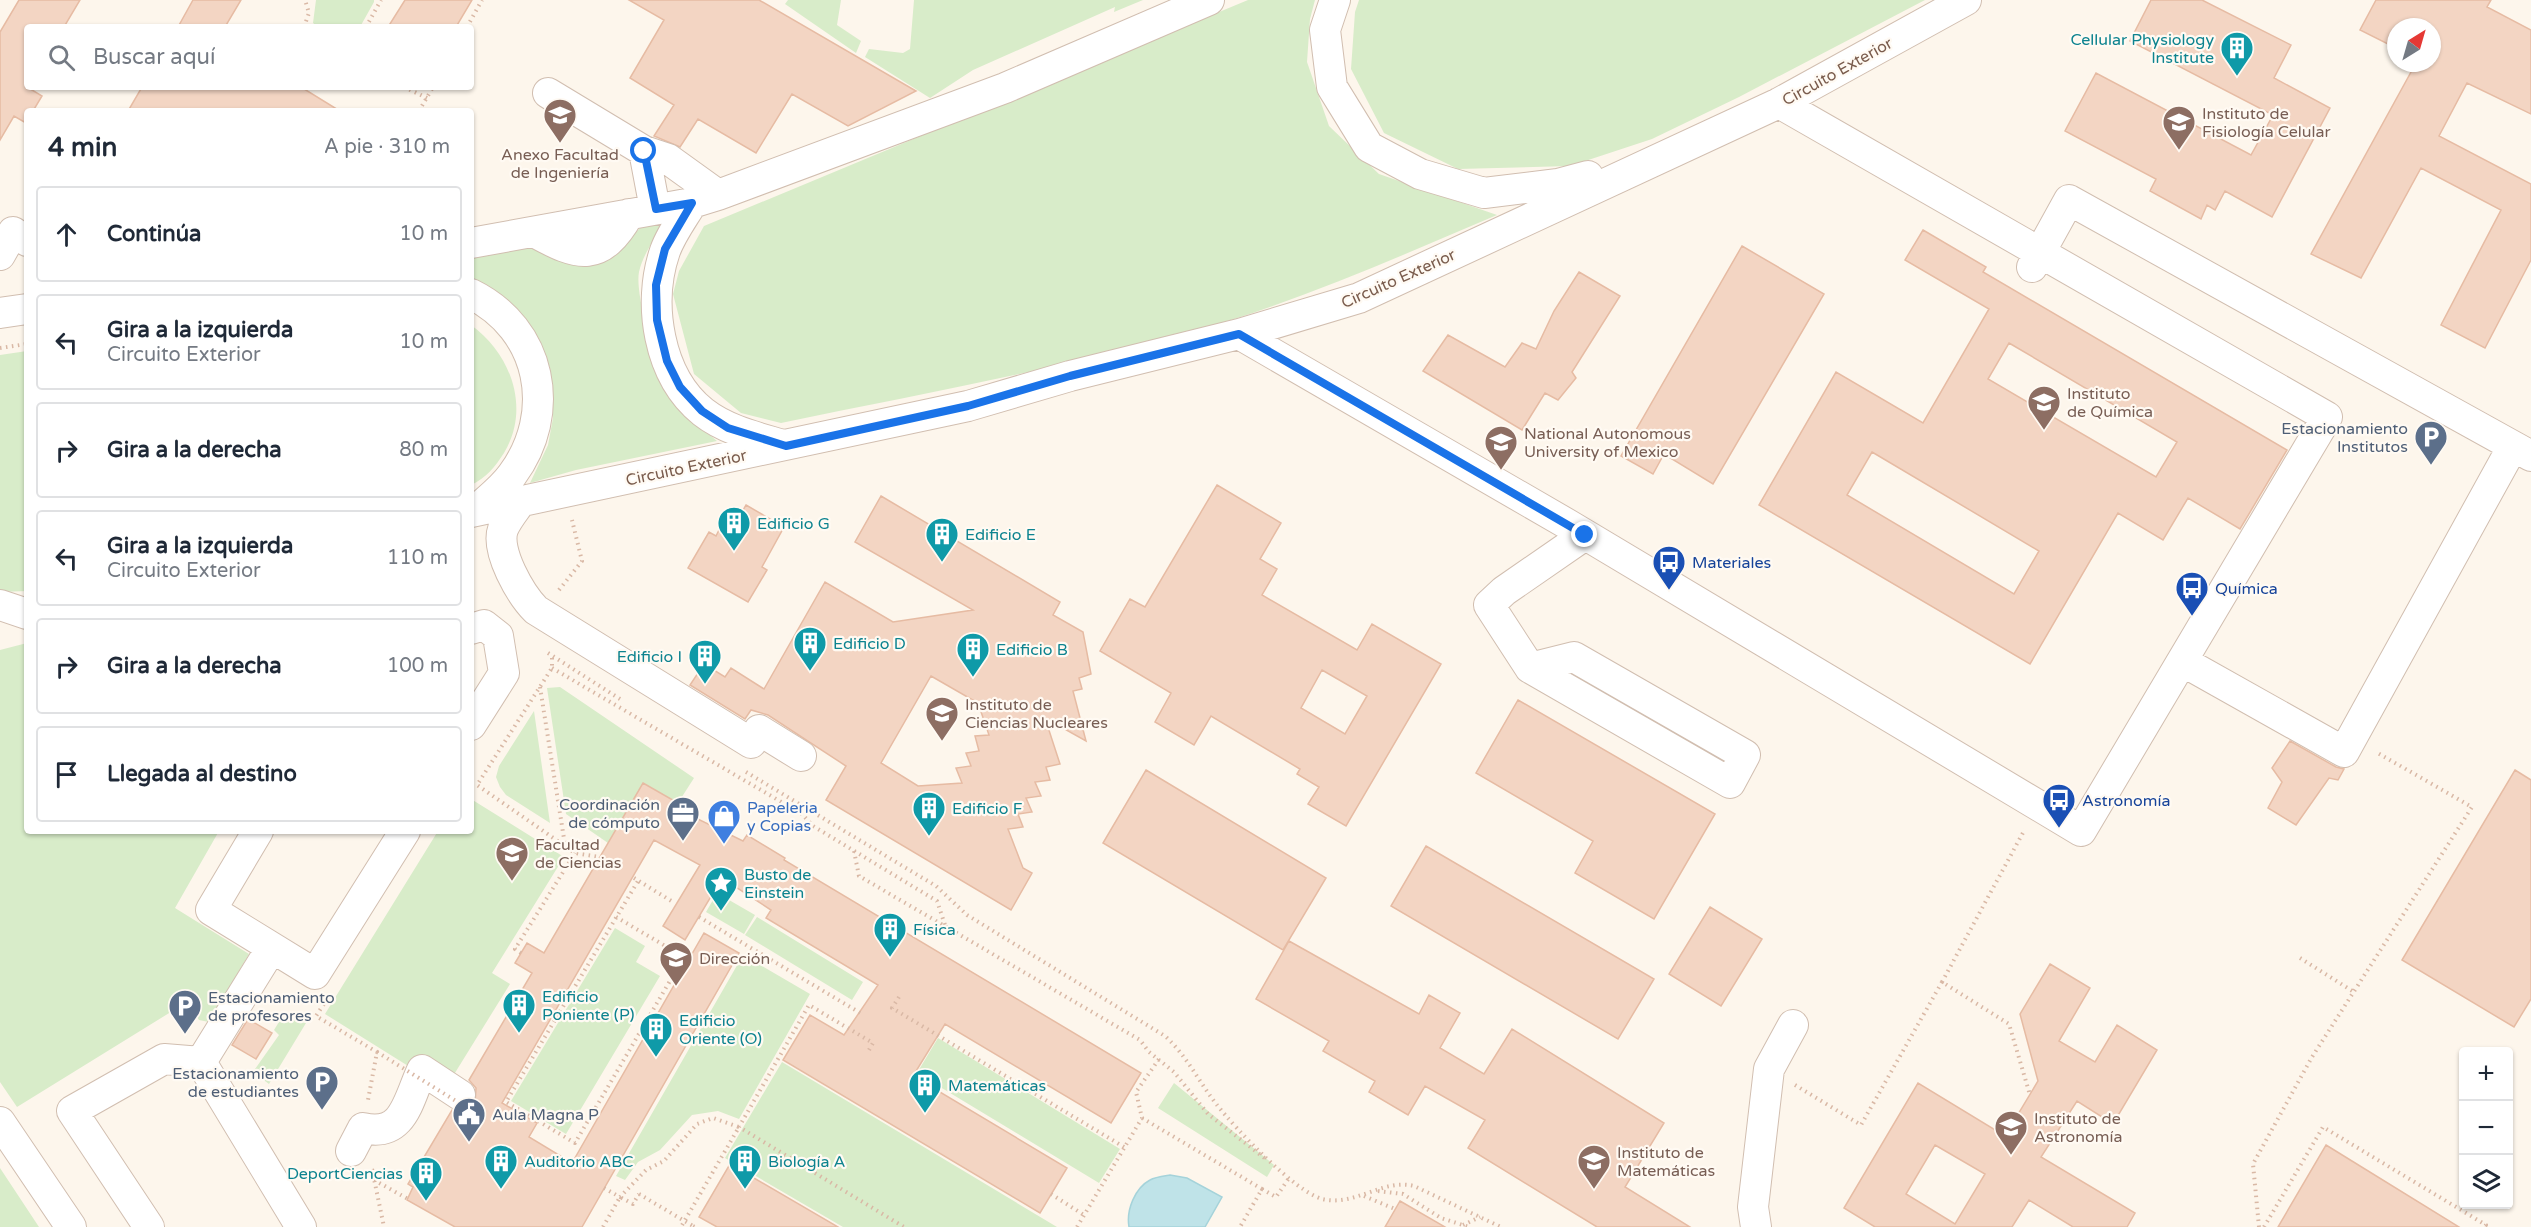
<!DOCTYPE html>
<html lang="es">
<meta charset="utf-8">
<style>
:root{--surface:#fff;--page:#f6f6f7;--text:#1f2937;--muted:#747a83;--line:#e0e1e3}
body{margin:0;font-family:"Varela Round",sans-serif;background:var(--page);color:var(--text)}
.controls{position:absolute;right:18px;bottom:18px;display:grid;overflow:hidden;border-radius:6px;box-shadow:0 2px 4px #0004}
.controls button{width:54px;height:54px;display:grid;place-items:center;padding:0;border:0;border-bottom:2px solid var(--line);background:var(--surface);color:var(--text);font:30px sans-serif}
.compass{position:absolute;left:2387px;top:18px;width:54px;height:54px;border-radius:50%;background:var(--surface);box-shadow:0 2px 4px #0004;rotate:37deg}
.stop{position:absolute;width:18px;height:18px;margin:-14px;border:4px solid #1a73e8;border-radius:50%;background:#fff}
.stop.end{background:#1a73e8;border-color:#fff;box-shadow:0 2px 6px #0008}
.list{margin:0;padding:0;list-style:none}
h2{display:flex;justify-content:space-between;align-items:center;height:78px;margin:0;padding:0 24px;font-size:26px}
h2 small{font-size:20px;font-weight:400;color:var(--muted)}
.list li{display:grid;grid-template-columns:39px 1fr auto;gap:18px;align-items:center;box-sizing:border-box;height:96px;margin:0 12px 12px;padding:0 12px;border:2px solid var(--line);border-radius:6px}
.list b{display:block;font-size:22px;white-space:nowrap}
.list p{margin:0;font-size:20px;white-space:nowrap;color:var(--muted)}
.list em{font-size:20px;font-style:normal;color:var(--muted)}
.icon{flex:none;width:33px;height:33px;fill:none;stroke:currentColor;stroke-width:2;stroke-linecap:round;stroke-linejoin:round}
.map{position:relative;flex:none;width:2531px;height:1227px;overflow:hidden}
.search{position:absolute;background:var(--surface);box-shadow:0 2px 4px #0004;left:24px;top:24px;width:450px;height:66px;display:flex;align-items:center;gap:15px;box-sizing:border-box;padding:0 21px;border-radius:6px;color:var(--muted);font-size:22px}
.panel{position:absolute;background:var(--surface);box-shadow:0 2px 4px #0004;left:24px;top:108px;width:450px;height:726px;border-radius:6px}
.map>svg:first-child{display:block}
</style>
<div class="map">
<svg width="2531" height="1227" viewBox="0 0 2531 1227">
<rect width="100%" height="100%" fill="#fdf6ec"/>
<path fill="#d8ecc9" d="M316 0H374V2L360 27H318L313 23Z
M788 0H841L837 25 861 41 856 53 785 4Z
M914 0H1143L1114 12 1115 7 973 70 930 98 865 57 869 49 903 53 910 49Z
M1248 0H1315L1310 19 1307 62 1329 126 1379 174 1497 215C1398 257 1300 301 1197 330 1061 369 920 394 781 423L741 413 694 374 673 294 679 271 704 226Z
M1359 0H1925L1739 97 1652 139 1570 166 1458 169 1384 133 1351 69 1355 12Z
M661 222C656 240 643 253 639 272 634 297 662 388 678 408 688 420 705 430 717 441L576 470 530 483 548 445 553 418 550 368 535 337 471 285V253L632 236 644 224Z
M471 325C511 354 531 408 504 453 495 467 486 478 471 485Z
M27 351V591L0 592V355Z
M27 643V831H219L175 908 249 954 209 1022 199 1020 187 1002 17 1107 0 1082V650Z
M560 687 694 778 678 803 643 783 608 843 566 814 547 688Z
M534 711 550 823 506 795 500 787 496 777 499 766Z
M471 799 564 857 492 973 510 984 445 1089 325 1014 438 831H471Z
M717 893 755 915 744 934 706 912Z
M757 917 863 982 852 1000 745 935Z
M615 928 645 946 636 962 660 976 566 1134 511 1101Z
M743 955 810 994 739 1119 718 1111 692 1115 660 1150 638 1162 625 1180 616 1176Z
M282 1017 306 1023 269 1084 253 1072 279 1035 274 1030Z
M938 1038 1120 1149 1099 1183 917 1073Z
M782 1062 1057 1227H843L725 1158Z
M1174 1083 1274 1165 1267 1177 1158 1108Z
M0 1168 39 1227H0Z"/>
<path fill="#bfe3e8" stroke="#a5d3da" stroke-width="1.5" d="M1170 1175 1187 1178 1222 1197 1205 1227H1129C1126 1210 1135 1188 1150 1180 1155 1177 1164 1176 1170 1175Z"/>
<path fill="#f3d5c3" stroke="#e6bba3" stroke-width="1.5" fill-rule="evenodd" d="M19 0H80L64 27H27V87L42 96 33 111H27L26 123 14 116 0 140V32Z
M193 0H241L225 27H178Z
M405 0H472L456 27H388Z
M629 0H759L916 91 848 126 792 94 756 153 698 119 680 147 654 136 674 105 630 78 664 20Z
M2151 0H2202L2291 45 2274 78 2330 108 2272 217 2225 191 2215 210 2207 205 2201 219 2150 191 2156 179 2065 131 2096 73 2251 155 2273 115 2130 41Z
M2376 0H2491L2487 7 2531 30V114L2467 83 2439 136 2531 184V260L2485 348 2441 325 2501 210 2421 168 2361 278 2311 254 2416 63H2432V27H2396V48L2360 30Z
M142 87H301L340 111H128Z
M1923 230 1986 267 1983 272 2287 450 2240 529 2188 498 2163 540 2118 513 2030 664 1759 505 1836 372 1923 423 1989 309 1905 260ZM2009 343 2177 442 2156 477 1988 379ZM1872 452 2039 551 2014 594 1847 495Z
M1742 246 1824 294 1713 484 1664 454 1653 474 1621 456Z
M1579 272 1620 296 1572 372 1576 378 1558 400 1545 393 1522 430 1423 371 1448 335 1505 367 1522 343 1536 349 1554 311Z
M1217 485 1281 523 1260 559 1277 569 1262 595 1357 650 1372 624 1441 664 1346 826 1308 804 1319 787 1297 774 1300 769 1211 716 1194 745 1155 722 1171 693 1100 651 1130 599 1145 607ZM1322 670 1367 696 1345 734 1301 708Z
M881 496 1060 602 1053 615 1083 632 1091 674 1079 678 1082 689 1073 691 1086 741 1045 718 1060 764 1046 767 1050 780 1035 782 1041 796 1026 798 1032 812 1018 814 1023 827 1008 829 1023 868 1032 873 1011 910 826 800 846 766 768 715 751 710 745 719 690 685 704 664 725 677 731 668 764 689 825 582 893 622 973 610 855 542ZM931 676 978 703 989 735 975 736 979 751 966 753 971 766 956 768 962 783 918 786 881 763Z
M746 505 784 527 762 567 767 570 748 602 688 568 709 532 716 536 724 520 734 526Z
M1518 700 1715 814 1654 919 1575 873 1593 841 1476 773Z
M2290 741 2336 767 2344 769 2338 780 2329 778 2296 825 2268 808 2282 782 2272 768Z
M1146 770 1326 878 1283 950 1103 843Z
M2515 770 2531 780V999L2514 1027 2402 960Z
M643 783 678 803 675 808 743 841 747 835 785 858 784 860 1141 1073 1111 1123 945 1024 913 1076 1067 1168 1040 1213 783 1060 810 1015 844 1035 878 985 766 918 771 910 722 878 685 940 663 926 700 865 654 840 502 1103 537 1123 529 1137 572 1163 704 933 739 953 582 1227H455L407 1200 413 1187 408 1184 452 1110 467 1111 475 1104 476 1088 469 1080 532 973 515 963 527 943 544 953Z
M1426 846 1654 979 1618 1039 1391 906Z
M1710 907 1762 939 1721 1006 1669 974Z
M1289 941 1419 1014 1429 995 1460 1013 1440 1048 1484 1074 1512 1029 1664 1123 1625 1187 1690 1227H1597L1468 1148 1485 1120 1425 1086 1408 1115 1369 1092 1375 1081 1323 1051 1329 1041 1256 999Z
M2050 964 2090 988 2059 1041 2095 1062 2117 1025 2157 1050 2113 1124 2077 1101 2041 1157 2135 1213 2127 1227H2073L2029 1200 2012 1227H1875L1844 1208 1918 1083 2005 1136 2038 1081 2020 1014ZM1935 1145 1985 1174 1955 1224 1906 1194Z
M248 1019 272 1033 256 1059 232 1045Z
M2326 1145 2459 1227H2278Z
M730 1164 838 1227H717L699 1217Z
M1400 1201 1445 1227H1385Z"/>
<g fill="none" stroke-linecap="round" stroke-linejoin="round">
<g stroke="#d1beb0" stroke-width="32">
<path id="minor" d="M1335 0 1325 30 1332 87 1369 147 1420 174 1484 193 1558 184 1588 176
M548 93 644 151 668 159 718 195
M644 151 655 209
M692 203C683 218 671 234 665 251 647 303 658 376 703 412 726 430 756 437 783 445
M534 232C579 257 601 263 629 214
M471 243 692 203 718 195 1005 88 1209 0
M0 255 13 232 27 241
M2032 267 2069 200 2531 456
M471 294C542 329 558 413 512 475 502 489 487 500 475 511
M0 313 27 309
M1239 334 1569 525 2081 831 2327 417 1779 103
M521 501C515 510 507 519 503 529 495 551 521 595 536 610L751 743 759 730 801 756
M471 512 968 406 1070 376 1239 334 1359 298 1779 103 1966 0
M0 605 27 614
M471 629 484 625 498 636 504 673 471 725
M2182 661 2344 752 2513 446
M1530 668 1574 657 1745 755 1730 783 1530 668 1489 605 1504 591 1585 535
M258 831 211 910 315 974 405 831
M201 1062 301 1227
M201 1062 266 957 267 945
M0 1122 71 1227
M351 1151 363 1128C404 1138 408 1100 422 1070L460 1095
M149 1227 72 1111 164 1059 201 1062
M1756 1227 1753 1207 1769 1069 1793 1025"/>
</g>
<path stroke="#d9b8a5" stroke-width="4" stroke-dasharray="1.5 4.5" stroke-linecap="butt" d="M304 27 309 13 305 0
M366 27 381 0
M467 27 482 0
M404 87 427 98
M419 111 433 87
M0 348 27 344
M559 590 582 561 572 520
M548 653 620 699
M552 658V668L477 785 575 853 599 857
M552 668 802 814 813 826 937 901 945 925
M540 687 565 845
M746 772 936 886 967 915 1165 1036C1187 1056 1199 1082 1217 1105 1236 1129 1294 1191 1322 1199 1355 1207 1383 1178 1414 1186L1501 1227
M854 851 859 876 1140 1040 1149 1052 1174 1072 1208 1114 1267 1160
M634 878 673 902
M616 917 684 957 575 1143 506 1102 638 881
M699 917 862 1014
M521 953 515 949 575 853
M2300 958 2354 992
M1942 982 2025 829
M899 997 892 1008 1124 1147
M327 999 316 1016 377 1052 368 1100
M869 1050 873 1043 809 1005 739 1127 904 1227
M1795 1085 1861 1125 1942 982 2009 1024 2030 1095
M1142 1118 1262 1189 1240 1227
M372 1169 384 1227
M374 1180 408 1199
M604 1188 620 1197 646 1170 664 1161 697 1124 713 1118 739 1127 681 1227
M1262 1189 1276 1197 1289 1178
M1378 1191 1403 1194 1441 1218 1469 1227
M1051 1194 1084 1215
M1364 1196 1395 1209
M1463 1225 1480 1217
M693 1226 695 1227
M603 1227 620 1197 633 1204 639 1194
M1077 1227 1142 1118 1136 1092 1159 1059
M2259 1227 2253 1164 2312 1057 2472 807 2376 752
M2264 1227 2323 1127 2486 1225 2484 1227"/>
<use href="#minor" stroke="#fff" stroke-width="30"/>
<path stroke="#d9b8a5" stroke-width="4" stroke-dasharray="1.5 4.5" stroke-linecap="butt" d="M377 1052 456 1101
M639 1194 693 1226"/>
</g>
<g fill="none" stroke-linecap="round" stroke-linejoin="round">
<path stroke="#1a73e8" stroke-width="8" d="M644 151 656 209 692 203 665 249 656 285 657 320 667 361 680 387 702 411 728 428 786 446 968 406 1070 376 1239 334 1585 535"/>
</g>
<defs>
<g id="building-pin" transform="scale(1.725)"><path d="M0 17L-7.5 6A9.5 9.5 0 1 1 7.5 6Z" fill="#0f9aa8" stroke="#fffaf3"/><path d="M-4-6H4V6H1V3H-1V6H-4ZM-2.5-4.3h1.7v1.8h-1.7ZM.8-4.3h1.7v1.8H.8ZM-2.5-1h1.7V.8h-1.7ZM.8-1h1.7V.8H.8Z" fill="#fff"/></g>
<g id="university-pin" transform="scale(1.725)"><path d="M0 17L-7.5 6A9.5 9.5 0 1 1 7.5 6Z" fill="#8d6e63" stroke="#fffaf3"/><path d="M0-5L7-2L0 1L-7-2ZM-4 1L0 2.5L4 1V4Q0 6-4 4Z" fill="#fff"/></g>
<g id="parking-pin" transform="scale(1.725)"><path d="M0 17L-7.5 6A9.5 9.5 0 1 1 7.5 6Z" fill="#5c6f8a" stroke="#fffaf3"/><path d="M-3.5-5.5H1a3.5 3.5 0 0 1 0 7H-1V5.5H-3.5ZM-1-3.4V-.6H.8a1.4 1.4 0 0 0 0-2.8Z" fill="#fff"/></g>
<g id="bus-pin" transform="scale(1.725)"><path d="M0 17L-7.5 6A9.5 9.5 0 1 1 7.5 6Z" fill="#1a4fb4" stroke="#fffaf3"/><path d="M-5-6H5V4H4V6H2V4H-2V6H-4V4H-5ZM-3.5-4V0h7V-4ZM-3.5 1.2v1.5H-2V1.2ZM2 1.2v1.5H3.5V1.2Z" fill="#fff"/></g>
<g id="office-pin" transform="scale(1.725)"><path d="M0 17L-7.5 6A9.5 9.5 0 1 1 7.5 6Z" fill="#5c6f8a" stroke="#fffaf3"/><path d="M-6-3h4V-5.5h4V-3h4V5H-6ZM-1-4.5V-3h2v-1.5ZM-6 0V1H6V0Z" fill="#fff"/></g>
<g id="shop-pin" transform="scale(1.725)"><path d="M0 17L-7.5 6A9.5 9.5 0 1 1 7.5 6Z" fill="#3f7fe0" stroke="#fffaf3"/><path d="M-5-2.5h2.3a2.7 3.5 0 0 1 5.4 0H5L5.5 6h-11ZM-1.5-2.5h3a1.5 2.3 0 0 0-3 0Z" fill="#fff"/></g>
<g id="sight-pin" transform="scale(1.725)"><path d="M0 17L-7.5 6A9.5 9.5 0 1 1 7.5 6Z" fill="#0f9aa8" stroke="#fffaf3"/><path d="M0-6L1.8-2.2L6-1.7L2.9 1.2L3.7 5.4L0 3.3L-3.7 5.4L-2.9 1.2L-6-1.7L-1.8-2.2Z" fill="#fff"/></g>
<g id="school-pin" transform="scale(1.725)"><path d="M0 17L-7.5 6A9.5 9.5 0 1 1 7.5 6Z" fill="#8d6e63" stroke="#fffaf3"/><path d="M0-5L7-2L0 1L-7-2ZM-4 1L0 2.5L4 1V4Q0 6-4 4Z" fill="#fff"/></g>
<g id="civic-pin" transform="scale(1.725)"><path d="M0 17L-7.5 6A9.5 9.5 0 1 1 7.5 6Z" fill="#5c6f8a" stroke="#fffaf3"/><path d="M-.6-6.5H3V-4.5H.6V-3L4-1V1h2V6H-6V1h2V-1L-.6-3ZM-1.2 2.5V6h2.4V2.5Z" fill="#fff"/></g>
</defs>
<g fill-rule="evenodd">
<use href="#building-pin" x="2237" y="48"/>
<use href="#university-pin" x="560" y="115"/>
<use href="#university-pin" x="2179" y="122"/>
<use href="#university-pin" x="2044" y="402"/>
<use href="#parking-pin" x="2431" y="437"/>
<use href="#university-pin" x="1501" y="442"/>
<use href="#building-pin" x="734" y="523"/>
<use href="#building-pin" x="942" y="534"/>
<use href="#bus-pin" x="1669" y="562"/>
<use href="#bus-pin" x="2192" y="588"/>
<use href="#building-pin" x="810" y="643"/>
<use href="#building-pin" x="973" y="649"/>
<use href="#building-pin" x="705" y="656"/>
<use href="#university-pin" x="942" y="713"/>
<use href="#bus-pin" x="2059" y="800"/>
<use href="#building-pin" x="929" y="808"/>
<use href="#office-pin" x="683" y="813"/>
<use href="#shop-pin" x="724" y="816"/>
<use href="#university-pin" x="512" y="853"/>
<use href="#sight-pin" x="721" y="883"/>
<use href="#building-pin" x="890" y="929"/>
<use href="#school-pin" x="676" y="958"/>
<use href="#building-pin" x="519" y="1005"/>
<use href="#parking-pin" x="185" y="1006"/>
<use href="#building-pin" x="656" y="1029"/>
<use href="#parking-pin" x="322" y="1082"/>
<use href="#building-pin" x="925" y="1085"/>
<use href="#civic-pin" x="469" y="1114"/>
<use href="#university-pin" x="2011" y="1127"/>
<use href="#building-pin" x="501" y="1161"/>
<use href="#building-pin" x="745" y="1161"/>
<use href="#university-pin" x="1594" y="1161"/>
<use href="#building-pin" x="426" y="1173"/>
</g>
<g text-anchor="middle" stroke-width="4.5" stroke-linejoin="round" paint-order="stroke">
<g font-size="16" fill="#0d838f" stroke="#fffaf3" text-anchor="start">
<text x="2214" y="45" text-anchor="end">Cellular Physiology<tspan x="2214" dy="18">Institute</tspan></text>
<text x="757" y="529">Edificio G</text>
<text x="965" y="540">Edificio E</text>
<text x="833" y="649">Edificio D</text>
<text x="996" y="655">Edificio B</text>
<text x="682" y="662" text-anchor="end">Edificio I</text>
<text x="952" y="814">Edificio F</text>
<text x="744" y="880">Busto de<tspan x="744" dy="18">Einstein</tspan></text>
<text x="913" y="935">Física</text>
<text x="542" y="1002">Edificio<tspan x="542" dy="18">Poniente (P)</tspan></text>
<text x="679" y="1026">Edificio<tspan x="679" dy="18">Oriente (O)</tspan></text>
<text x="948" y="1091">Matemáticas</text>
<text x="524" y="1167">Auditorio ABC</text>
<text x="768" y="1167">Biología A</text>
<text x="403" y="1179" text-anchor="end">DeportCiencias</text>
</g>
<g font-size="16" fill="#7a5c4d" stroke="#fffaf3">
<text transform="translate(1837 71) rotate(-29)" y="6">Circuito Exterior</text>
<text transform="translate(1398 278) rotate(-24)" y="6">Circuito Exterior</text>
<text transform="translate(686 467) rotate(-12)" y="6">Circuito Exterior</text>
</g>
<g font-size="16" fill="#785e54" stroke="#fffaf3" text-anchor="start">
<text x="2202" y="119">Instituto de<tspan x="2202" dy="18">Fisiología Celular</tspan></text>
<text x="560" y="160" text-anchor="middle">Anexo Facultad<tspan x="560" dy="18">de Ingeniería</tspan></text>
<text x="2067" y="399">Instituto<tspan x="2067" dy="18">de Química</tspan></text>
<text x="1524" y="439">National Autonomous<tspan x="1524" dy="18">University of Mexico</tspan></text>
<text x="965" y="710">Instituto de<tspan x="965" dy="18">Ciencias Nucleares</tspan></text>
<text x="535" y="850">Facultad<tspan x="535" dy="18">de Ciencias</tspan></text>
<text x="699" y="964">Dirección</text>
<text x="2034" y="1124">Instituto de<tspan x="2034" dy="18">Astronomía</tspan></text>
<text x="1617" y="1158">Instituto de<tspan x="1617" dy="18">Matemáticas</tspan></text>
</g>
<g font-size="16" fill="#4e5e75" stroke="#fffaf3" text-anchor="end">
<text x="2408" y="434">Estacionamiento<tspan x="2408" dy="18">Institutos</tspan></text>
<text x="660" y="810">Coordinación<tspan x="660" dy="18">de cómputo</tspan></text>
<text x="208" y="1003" text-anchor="start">Estacionamiento<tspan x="208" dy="18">de profesores</tspan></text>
<text x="299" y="1079">Estacionamiento<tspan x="299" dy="18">de estudiantes</tspan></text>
<text x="492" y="1120" text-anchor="start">Aula Magna P</text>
</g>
<g font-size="16" fill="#164399" stroke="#fffaf3" text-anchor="start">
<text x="1692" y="568">Materiales</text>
<text x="2215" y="594">Química</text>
<text x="2082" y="806">Astronomía</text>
</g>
<g font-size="16" fill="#366cbe" stroke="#fffaf3" text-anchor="start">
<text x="747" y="813">Papeleria<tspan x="747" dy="18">y Copias</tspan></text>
</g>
</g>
</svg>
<div class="controls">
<button>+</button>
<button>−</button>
<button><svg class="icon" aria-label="layers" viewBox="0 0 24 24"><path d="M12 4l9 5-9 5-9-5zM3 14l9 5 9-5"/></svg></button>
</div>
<svg class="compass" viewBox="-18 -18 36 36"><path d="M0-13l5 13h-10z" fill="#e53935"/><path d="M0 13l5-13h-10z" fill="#747a83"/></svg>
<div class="stop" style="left:644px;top:151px"></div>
<div class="stop end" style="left:1585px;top:535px"></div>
<div class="search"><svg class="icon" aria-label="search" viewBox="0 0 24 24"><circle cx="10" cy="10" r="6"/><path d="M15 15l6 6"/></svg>Buscar aquí</div>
<section class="panel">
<h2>4 min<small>A pie · 310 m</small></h2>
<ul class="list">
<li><svg class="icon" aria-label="ahead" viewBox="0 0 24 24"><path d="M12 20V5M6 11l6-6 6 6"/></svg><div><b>Continúa</b></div><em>10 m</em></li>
<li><svg class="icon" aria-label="left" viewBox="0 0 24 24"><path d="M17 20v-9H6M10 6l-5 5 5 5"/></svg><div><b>Gira a la izquierda</b><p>Circuito Exterior</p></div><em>10 m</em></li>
<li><svg class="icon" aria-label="right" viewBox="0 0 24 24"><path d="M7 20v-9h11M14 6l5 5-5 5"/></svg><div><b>Gira a la derecha</b></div><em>80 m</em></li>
<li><svg class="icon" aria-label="left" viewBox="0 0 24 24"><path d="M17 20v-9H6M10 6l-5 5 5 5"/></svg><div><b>Gira a la izquierda</b><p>Circuito Exterior</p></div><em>110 m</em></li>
<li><svg class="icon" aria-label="right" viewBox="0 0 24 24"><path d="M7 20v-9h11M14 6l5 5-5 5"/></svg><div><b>Gira a la derecha</b></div><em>100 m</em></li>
<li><svg class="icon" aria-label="arrive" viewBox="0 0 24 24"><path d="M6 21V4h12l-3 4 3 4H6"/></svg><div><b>Llegada al destino</b></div></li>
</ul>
</section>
</div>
